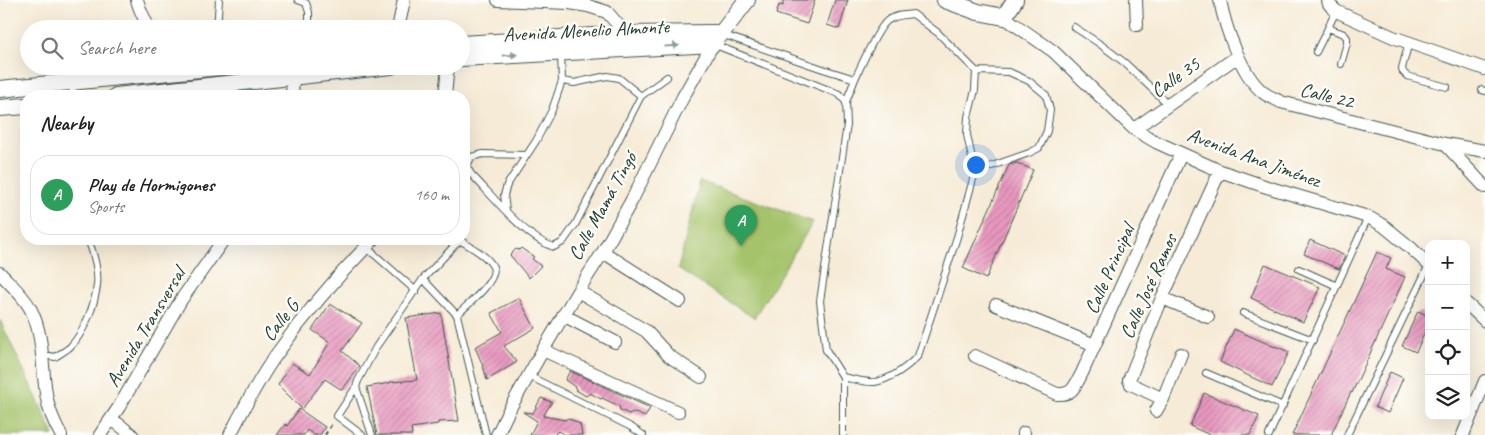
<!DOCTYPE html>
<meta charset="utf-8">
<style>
:root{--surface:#fff;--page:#f2f2f2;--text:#222;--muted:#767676;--line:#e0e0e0;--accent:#d93025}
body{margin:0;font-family:Caveat,sans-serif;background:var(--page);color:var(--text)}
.controls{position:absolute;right:15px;bottom:15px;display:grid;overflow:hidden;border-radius:10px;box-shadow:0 5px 20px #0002}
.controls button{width:45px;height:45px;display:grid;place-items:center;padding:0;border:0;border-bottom:1px solid var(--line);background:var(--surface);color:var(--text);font:25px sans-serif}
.you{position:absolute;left:975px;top:164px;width:18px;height:18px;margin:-12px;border:4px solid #fff;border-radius:50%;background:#1a73e8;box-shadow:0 0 0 8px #1a73e833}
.badge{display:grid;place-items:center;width:32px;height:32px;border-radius:50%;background:var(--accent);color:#fff;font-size:16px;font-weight:700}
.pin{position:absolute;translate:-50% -41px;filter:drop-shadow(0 1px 2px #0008)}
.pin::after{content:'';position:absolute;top:26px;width:18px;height:15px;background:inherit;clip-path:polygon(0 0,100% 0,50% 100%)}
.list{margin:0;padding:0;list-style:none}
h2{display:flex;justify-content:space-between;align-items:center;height:65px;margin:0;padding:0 20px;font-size:21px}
h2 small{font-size:16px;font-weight:400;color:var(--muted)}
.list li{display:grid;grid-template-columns:32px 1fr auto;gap:15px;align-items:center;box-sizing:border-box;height:80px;margin:0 10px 10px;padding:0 10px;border:1px solid var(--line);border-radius:20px}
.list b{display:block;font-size:19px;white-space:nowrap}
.list p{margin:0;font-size:16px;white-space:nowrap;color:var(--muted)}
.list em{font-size:16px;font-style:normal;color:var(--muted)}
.icon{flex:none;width:28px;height:28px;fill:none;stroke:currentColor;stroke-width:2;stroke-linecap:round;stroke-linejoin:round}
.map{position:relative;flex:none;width:1485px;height:435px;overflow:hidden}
.search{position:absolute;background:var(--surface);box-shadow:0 5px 20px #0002;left:20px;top:20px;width:450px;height:55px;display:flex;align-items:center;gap:12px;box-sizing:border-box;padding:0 18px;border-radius:28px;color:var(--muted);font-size:19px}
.panel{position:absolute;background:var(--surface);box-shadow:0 5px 20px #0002;left:20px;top:90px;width:450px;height:155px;border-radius:20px}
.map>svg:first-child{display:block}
</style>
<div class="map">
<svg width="1485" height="435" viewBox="0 0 1485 435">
<defs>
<pattern id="building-hatch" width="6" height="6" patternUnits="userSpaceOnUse" patternTransform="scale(1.25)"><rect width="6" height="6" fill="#e998bf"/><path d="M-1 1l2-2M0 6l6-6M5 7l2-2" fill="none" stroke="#bc7d9c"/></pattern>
</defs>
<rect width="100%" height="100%" fill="#fdfcf7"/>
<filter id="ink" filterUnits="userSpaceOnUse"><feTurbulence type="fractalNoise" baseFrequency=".02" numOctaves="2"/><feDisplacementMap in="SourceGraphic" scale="10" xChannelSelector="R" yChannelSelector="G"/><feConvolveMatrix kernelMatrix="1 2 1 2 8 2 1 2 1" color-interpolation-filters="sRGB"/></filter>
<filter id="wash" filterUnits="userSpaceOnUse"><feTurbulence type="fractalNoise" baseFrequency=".0096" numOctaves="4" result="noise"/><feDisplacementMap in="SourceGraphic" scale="20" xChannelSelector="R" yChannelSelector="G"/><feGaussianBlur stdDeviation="1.12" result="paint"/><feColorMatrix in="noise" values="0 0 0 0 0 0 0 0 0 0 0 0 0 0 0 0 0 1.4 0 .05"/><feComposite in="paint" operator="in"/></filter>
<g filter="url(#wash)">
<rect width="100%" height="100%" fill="#f6ebd6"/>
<path fill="#a5c36a" stroke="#62804f" d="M700 181 813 222 754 318 678 269Z
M0 320 54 435H0Z"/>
<g id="blocks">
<path fill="url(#building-hatch)" d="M783 0H815L807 24 776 14 779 5 783 6Z
M835 0H848L839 29 827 25Z
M1017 163 1033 170 986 279 963 268 1009 165Z
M1310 240 1345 256 1339 269 1304 254Z
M521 248 534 257 532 259 541 266 529 278 510 255 516 249 519 250Z
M1377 252 1391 258 1386 269 1405 277 1352 393 1351 392 1331 435H1292Z
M1265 264 1320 287 1303 322 1251 298Z
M519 298 535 328 504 346 517 362 487 380 483 366 475 347 502 332 491 313Z
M330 304 362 323 342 351 360 366 342 390 325 379 302 409 278 385 292 363 310 374 330 342 312 330Z
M1418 311 1429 316V323L1416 352 1402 346Z
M441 313 459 421 438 422V424L411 428 412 435H377L367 387 390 383V382L417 380 406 318Z
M1234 329 1275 347V346L1289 352 1272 387 1220 362Z
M570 371 650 408 645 417 633 412 629 414 620 410 619 406 602 398 601 399 590 393 586 396 576 390 575 387 565 380Z
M1390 372 1403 378 1388 413 1375 407Z
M1204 393 1259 416 1250 435H1210L1190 426Z
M541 398 552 402 543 416 565 420 568 418 580 424 582 435H566L558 431 554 435H530L537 421 523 412 533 413Z
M299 409 325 427 320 435H314L307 430 304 435H277L285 424 287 426Z"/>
</g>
</g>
<g filter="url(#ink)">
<use href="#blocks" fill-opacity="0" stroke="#3f574c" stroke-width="1"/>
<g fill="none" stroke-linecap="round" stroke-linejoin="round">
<g stroke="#3f574c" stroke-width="8">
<path id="lane" d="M298 0 306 3 309 12V20
M1336 11 1328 28 1344 34 1347 38V43L1341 64
M1074 27 1100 44 1125 63 1169 105
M217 29 219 0
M721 34 823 69 855 79C861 66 877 29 887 21 894 15 904 15 913 14L938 33 976 71 975 90 968 117 967 135 975 172 957 237 918 356C907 367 891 379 875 382 866 383 853 379 843 377
M1409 42 1402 68 1403 72 1407 76 1447 87
M713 44 839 94 846 102 847 125 820 301 826 350 843 377V435
M1316 52 1328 28
M562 81 574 83 607 76 619 78 641 96
M72 83 73 96
M1482 90 1485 91
M846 102 855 79
M526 155 483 154 471 157 467 167 471 174C492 195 526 239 554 247L563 242 575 225 641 96 667 77
M975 172 1029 153 1039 148 1047 131 1050 110 1046 95 1029 81 1009 72 976 71
M506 210 504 195 507 185 536 141 552 110 562 81 561 53
M366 247 416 291
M1299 269 1337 286
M423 279 457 315 486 435
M1243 313 1313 340
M43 355 55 357C61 353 67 350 71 346 85 331 95 304 97 285 99 270 93 252 88 239
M1206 373 1283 406
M529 376 631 427 643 435
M356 387 372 435
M362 435 337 416 356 387 358 381 376 347 423 279 456 244 460 242H463C472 248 488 256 493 267 499 280 466 306 457 315
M1269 435 1368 217
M1347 435 1429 265"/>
</g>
<g stroke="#3f574c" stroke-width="14">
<path id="street" d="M137 0 140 9 149 29
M498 0 569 3 588 6 607 12 626 34
M1136 0 1137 25
M1220 0C1225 27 1242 77 1264 93 1269 97 1276 99 1281 102L1445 144 1485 151
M1328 0 1329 4 1336 11 1393 37 1485 69
M1004 17 1053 51 1134 129 1156 142 1220 171 1267 187 1368 217 1384 226 1412 249 1429 265
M398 29 404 0
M291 66 293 77 292 96
M445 96 448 66
M1134 129 1238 56
M1445 144 1485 187
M603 252 680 301
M0 273C10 284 23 295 30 308 45 336 41 369 47 399 49 411 55 424 61 435
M578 291 646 331 669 356 701 377
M1162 298 1208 317
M1466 303 1485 321
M996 305 1095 345
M563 315 615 342
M543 350 678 412
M975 356 1057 394C1073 395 1075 386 1082 373L1181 154
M1163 399 1131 384 1129 380 1162 298 1220 171
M1156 411 1163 399 1181 354
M112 419 132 435
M100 435 119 407 181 300 224 239
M230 435C244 408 258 380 276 355 305 314 338 275 374 239
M497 435 509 410 543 350 578 291 603 252 633 198 683 97 713 44
M1024 435V433
M1463 435 1485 381"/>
</g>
<g stroke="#3f574c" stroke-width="18">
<path id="secondary" d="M945 0 978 12 1004 17 1015 0
M461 44 626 34 715 33
M461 58 713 44 747 0
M0 89 230 66
M116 96 391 66
M0 108 26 106"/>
</g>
<path stroke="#3f574c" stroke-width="2" stroke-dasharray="4 4" stroke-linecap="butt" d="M325 435 333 422"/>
<use href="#lane" stroke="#fff" stroke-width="6"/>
<use href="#street" stroke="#fff" stroke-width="12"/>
<use href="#secondary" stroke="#fff" stroke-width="16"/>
</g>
<defs><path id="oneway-solid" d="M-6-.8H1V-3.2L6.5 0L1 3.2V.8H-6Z" transform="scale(1.25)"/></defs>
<g fill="#8f9e9a">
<use href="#oneway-solid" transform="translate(672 46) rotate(-3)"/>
<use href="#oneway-solid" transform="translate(510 55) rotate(-4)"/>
</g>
</g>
<g text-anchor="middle" stroke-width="5" stroke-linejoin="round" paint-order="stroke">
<g font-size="20" fill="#1f3d34" stroke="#fdfcf7">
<text transform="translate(586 30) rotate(-3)" y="7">Avenida Menelio Almonte</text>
<text transform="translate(1175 77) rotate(-35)" y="7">Calle 35</text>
<text transform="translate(1327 95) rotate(14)" y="7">Calle 22</text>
<text transform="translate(1254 157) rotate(20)" y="7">Avenida Ana Jiménez</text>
<text transform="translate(602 206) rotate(-61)" y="7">Calle Mamá Tingó</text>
<text transform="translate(1109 269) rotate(-66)" y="7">Calle Principal</text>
<text transform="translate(1148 286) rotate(-66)" y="7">Calle José Ramos</text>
<text transform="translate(280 320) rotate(-52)" y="7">Calle G</text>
<text transform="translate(145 327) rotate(-59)" y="7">Avenida Transversal</text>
</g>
</g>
</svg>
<div class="controls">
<button>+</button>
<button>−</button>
<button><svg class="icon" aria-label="locate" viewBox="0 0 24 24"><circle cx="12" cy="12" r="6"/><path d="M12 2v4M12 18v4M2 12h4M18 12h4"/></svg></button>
<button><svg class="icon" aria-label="layers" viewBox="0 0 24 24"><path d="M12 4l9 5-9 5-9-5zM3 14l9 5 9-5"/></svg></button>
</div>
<div class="you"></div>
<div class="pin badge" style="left:741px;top:246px;background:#2e9e5b">A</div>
<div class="search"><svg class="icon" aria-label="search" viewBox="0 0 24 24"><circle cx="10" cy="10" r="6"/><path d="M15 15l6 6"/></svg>Search here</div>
<section class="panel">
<h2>Nearby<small></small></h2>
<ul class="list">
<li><span class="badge" style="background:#2e9e5b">A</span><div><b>Play de Hormigones</b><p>Sports</p></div><em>160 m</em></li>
</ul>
</section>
</div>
